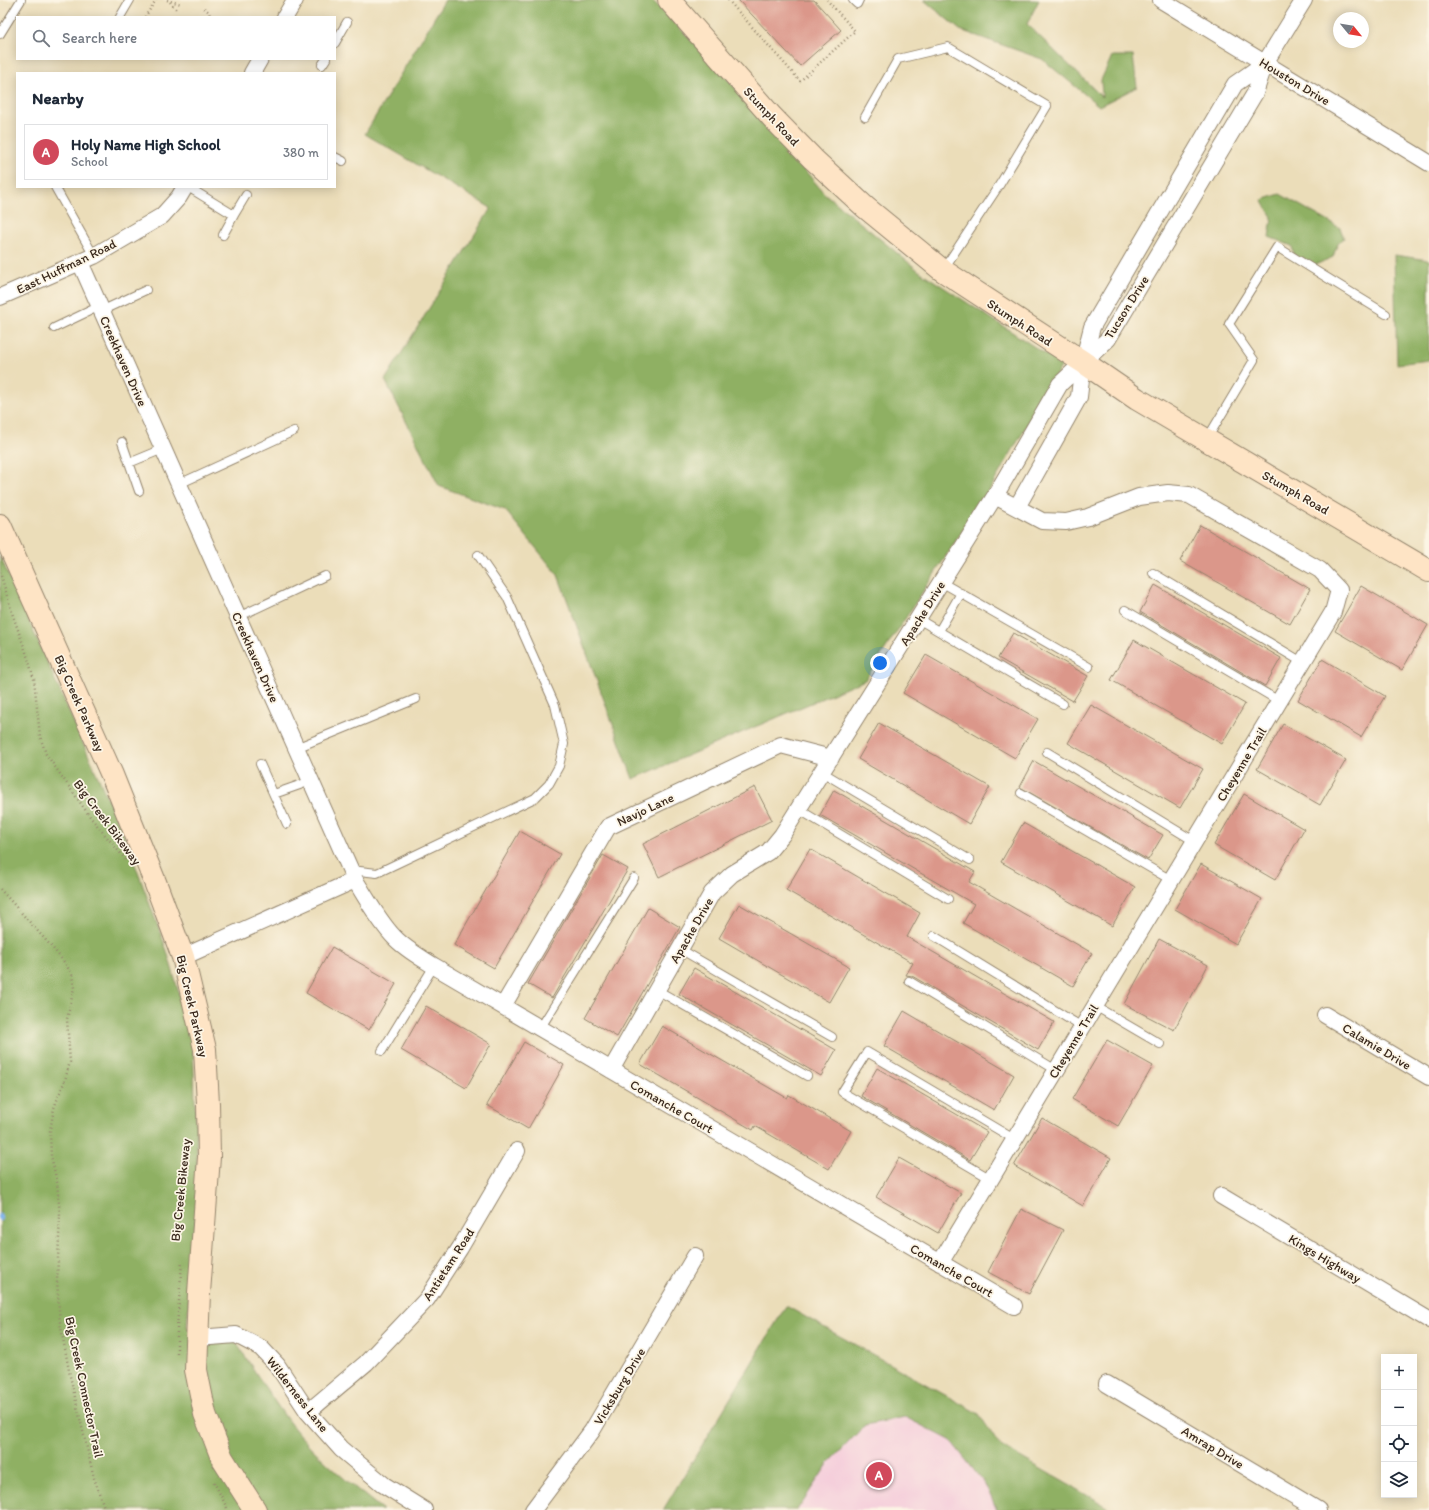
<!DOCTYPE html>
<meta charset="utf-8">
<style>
:root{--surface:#fff;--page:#f2f2f3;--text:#1f2937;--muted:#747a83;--line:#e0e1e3;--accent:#d1495b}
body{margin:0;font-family:Itim,sans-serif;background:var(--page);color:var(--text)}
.controls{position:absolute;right:12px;bottom:12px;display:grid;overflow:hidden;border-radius:0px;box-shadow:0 2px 10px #0003}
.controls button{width:36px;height:36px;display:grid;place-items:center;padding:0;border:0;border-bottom:1px solid var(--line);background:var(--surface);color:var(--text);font:20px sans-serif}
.compass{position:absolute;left:1333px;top:12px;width:36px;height:36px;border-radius:50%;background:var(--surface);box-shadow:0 2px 10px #0003;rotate:120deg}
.you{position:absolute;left:880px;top:663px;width:14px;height:14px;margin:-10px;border:3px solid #fff;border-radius:50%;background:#1a73e8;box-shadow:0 0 0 6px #1a73e833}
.badge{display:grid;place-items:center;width:26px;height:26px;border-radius:50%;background:var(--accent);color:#fff;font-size:13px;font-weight:700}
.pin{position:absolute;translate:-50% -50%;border:2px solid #fff;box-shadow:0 1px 4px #0006}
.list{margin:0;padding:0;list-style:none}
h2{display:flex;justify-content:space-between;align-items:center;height:52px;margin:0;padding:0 16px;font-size:17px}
h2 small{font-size:13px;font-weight:400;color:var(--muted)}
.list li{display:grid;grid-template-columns:26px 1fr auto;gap:12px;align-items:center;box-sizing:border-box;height:56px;margin:0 8px 8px;padding:0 8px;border:1px solid var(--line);border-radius:0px}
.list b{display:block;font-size:15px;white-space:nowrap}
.list p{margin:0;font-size:13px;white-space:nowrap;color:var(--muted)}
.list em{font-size:13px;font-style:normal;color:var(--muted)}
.icon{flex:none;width:22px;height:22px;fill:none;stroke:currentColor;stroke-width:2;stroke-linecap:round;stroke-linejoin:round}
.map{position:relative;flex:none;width:1429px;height:1510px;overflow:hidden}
.search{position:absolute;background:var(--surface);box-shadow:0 2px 10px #0003;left:16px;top:16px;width:320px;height:44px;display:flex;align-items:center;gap:10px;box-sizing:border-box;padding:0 14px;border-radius:0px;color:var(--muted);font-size:15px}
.panel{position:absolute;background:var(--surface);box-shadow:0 2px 10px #0003;left:16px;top:72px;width:320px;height:116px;border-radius:0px}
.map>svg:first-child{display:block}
</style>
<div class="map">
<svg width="1429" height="1510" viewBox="0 0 1429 1510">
<rect width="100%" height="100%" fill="#fcf5e5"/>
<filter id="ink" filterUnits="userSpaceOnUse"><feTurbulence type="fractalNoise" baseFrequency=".025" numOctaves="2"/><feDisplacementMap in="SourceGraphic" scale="8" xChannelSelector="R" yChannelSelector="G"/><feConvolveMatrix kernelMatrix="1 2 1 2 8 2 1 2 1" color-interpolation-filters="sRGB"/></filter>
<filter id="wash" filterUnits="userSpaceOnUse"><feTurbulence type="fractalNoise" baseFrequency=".012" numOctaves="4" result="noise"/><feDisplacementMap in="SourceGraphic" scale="16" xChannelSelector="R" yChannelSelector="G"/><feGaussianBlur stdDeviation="0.9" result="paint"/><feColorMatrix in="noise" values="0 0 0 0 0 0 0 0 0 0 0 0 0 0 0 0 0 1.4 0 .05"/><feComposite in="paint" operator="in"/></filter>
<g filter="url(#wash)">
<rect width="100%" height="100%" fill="#ebddb9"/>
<path fill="#f5cfdb" d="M809 1370 1093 1510H713Z"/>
<path fill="#8fb063" stroke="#656d40" d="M445 0H652L715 64 824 193 919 271 1062 365 990 489 865 680 633 779 558 575 505 510 439 486 385 380 491 208 365 134Z
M924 0H1039L1027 24 1102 97 1101 80 1112 56H1133L1137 87 1099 106 1042 59 960 30Z
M1280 194 1340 228 1344 238 1337 245 1333 257 1315 265 1295 261 1292 246 1269 237 1272 217 1262 200Z
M1394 255 1429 260V360L1397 364Z
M0 556 126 840 167 951 193 1043 198 1188 187 1327 235 1341C253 1368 270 1396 289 1422 316 1457 349 1483 383 1510H0Z
M786 1306 979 1414 999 1445 1113 1510H997L985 1484 950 1440 905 1417 865 1425 828 1464 797 1510H663Z"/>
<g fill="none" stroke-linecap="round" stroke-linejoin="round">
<path stroke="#7eb1eb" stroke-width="4" d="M0 1216V1219"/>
</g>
<g id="blocks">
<path fill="#db978a" d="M738 0H814L841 30 800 66Z
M1200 525 1310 589 1290 624 1180 561Z
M1155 585 1281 658 1265 686 1140 612Z
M1361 586 1428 625 1402 670 1335 631Z
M1013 633 1088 676 1073 701 998 658Z
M1134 640 1245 704 1222 744 1111 680Z
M926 655 1038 719 1015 758 903 693Z
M1322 659 1385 696 1361 737 1298 700Z
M1091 705 1203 769 1180 808 1068 743Z
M879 723 990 787 969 824 858 759Z
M1283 724 1346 760 1320 805 1257 769Z
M1034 761 1163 835 1148 860 1020 787Z
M755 787 772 820 659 877 643 844Z
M834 790 975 872 969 882 1092 953 1073 986 963 923 974 904 820 815Z
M1244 794 1304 829 1275 880 1214 845Z
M1023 823 1135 887 1112 926 1001 862Z
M520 831 560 854 494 968 454 945Z
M810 849 920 913 907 937 1054 1022 1038 1050 912 976 906 975 913 963 786 890Z
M603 855 628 869 552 998 528 984Z
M1201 864 1262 899 1236 944 1175 909Z
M739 904 849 967 829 1002 719 938Z
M648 908 680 927 617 1037 585 1018Z
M1159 939 1208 965 1174 1030 1124 1004Z
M332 947 396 984 369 1030 306 993Z
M694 968 836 1050 821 1076 679 994Z
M426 1006 491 1044 466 1088 401 1050Z
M904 1011 1014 1075 994 1110 884 1046Z
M662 1026 787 1098 789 1095 851 1131 829 1169 755 1126 753 1130 640 1064Z
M1107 1040 1153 1066 1118 1126 1072 1099Z
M524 1042 564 1065 528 1129 487 1105Z
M877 1068 987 1132 970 1160 861 1096Z
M1042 1118 1111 1158 1083 1206 1014 1166Z
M899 1158 961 1193 938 1233 876 1197Z
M1021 1209 1063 1230 1029 1294 988 1272Z"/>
</g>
</g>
<g filter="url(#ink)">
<use href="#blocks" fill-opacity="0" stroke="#93846c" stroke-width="1"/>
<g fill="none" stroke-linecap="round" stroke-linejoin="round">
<g stroke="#93846c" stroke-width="10">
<path id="lane" d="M853 0 857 4 859 0
M120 17 130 0
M0 34 21 0
M335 43 347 22
M322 65 326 59
M865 117 898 59 948 47 1047 106 1000 184 943 270
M335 157 343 161
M55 187 94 256
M188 187 234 215 246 195
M223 235 234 215
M101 311 146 290
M54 328 100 306
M1207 439 1254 360 1229 324 1277 247 1386 314
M122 442 139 491
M129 463 163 449
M179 484 294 431
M1153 573 1302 662
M941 582 1089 667
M1125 610 1279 701
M238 617 325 576
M918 619 1063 704
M939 631 961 593
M296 748 416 699
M1047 752 1194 841
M260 764 287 824
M822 772 970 860
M1021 793 1171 880
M274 794 311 781
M798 809 948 899
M351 870 377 873 535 798 549 784 559 766 564 744 555 705 507 597 478 555
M934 936 1082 1027
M680 949 832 1037
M909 981 1056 1070
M657 990 807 1076
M1095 1006 1160 1044
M541 1027 634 878
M382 1051 434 966
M991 1179 842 1092 867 1052 1014 1139"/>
</g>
<g stroke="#93846c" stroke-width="18">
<path id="street" d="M1161 0 1429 163
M285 17 295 0
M252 73 260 59
M80 262 355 880C367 899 378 920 394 937 405 949 420 957 434 966L1014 1306
M0 297 94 256 162 216 179 197 185 187
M1017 507 1079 397 1083 362 1092 327 1235 84 1265 63
M183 957 355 880
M503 1006 608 827 781 745 831 758
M1325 1015 1429 1077
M611 1070 712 893 732 874 768 852 782 835 995 496 1060 384 1108 339 1255 93 1265 63 1304 0
M1221 1196 1429 1320
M940 1263 1333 612 1339 590 1320 570 1189 495 1168 493 1139 497 1088 517 1066 522 1042 521 995 496
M198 1338 236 1335 261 1348 277 1365 308 1412 341 1449 384 1485 424 1510
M1107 1384 1318 1510
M308 1412 366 1363 427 1299 460 1248 517 1151
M533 1510 592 1431 695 1256"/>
</g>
<g stroke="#93846c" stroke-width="24">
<path id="secondary" d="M669 0 772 117 813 159 865 207 942 270 1083 362 1137 399 1429 571
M0 525 112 775 155 882 183 957 205 1049 208 1104 209 1157 199 1293 196 1370 205 1414 222 1458 255 1510"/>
</g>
<path stroke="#93846c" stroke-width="2.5" stroke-dasharray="1 3" stroke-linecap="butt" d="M167 0 181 4
M728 0 800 81 855 31 827 0
M170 2 178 11
M204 8 209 12 210 17
M145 17 156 0
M0 572 13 616 26 652 34 679 40 736 46 754 91 818 126 860
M0 889 51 946 65 963 72 975 74 988 67 1019 70 1062 65 1080 54 1108 50 1131 51 1156 57 1182 60 1215 57 1281 60 1322 70 1376 94 1478 105 1510
M177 1353V1327L182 1262
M214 1482 228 1510"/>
<use href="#lane" stroke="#fff" stroke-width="8"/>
<use href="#street" stroke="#fff" stroke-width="16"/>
<use href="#secondary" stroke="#fee4c5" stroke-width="22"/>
</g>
</g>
<g text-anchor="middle" stroke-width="3.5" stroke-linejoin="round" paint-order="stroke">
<g font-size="13" fill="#3b2a1e" stroke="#fcf5e5">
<text transform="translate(1295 81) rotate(31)" y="5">Houston Drive</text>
<text transform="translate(772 116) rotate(47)" y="5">Stumph Road</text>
<text transform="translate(66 266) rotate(-26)" y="5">East Huffman Road</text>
<text transform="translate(1126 307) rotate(-58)" y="5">Tucson Drive</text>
<text transform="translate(1020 322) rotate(33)" y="5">Stumph Road</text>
<text transform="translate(124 361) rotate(66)" y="5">Creekhaven Drive</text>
<text transform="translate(1296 492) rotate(30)" y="5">Stumph Road</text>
<text transform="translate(922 613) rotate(-58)" y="5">Apache Drive</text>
<text transform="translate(256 657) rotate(66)" y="5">Creekhaven Drive</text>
<text transform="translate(80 703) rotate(66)" y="5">Big Creek Parkway</text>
<text transform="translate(1241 764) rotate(-59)" y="5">Cheyenne Trail</text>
<text transform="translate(645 809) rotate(-25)" y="5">Navjo Lane</text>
<text transform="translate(108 822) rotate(53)" y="5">Big Creek Bikeway</text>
<text transform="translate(691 930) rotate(-60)" y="5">Apache Drive</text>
<text transform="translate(193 1006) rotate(77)" y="5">Big Creek Parkway</text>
<text transform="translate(1073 1041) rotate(-59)" y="5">Cheyenne Trail</text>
<text transform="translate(1377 1046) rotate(31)" y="5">Calamie Drive</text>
<text transform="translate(672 1106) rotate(30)" y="5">Comanche Court</text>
<text transform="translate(180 1190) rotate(-84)" y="5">Big Creek Bikeway</text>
<text transform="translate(1325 1258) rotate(31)" y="5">Kings Highway</text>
<text transform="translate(448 1264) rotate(-57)" y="5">Antietam Road</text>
<text transform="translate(952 1270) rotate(30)" y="5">Comanche Court</text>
<text transform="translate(619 1386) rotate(-59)" y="5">Vicksburg Drive</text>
<text transform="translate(85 1387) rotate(78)" y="5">Big Creek Connector Trail</text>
<text transform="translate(298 1394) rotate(52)" y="5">Wilderness Lane</text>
<text transform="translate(1213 1447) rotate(31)" y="5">Amrap Drive</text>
</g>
</g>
</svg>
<div class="controls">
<button>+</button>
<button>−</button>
<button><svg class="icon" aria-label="locate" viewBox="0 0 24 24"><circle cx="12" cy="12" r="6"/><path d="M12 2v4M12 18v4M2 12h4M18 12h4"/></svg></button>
<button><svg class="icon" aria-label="layers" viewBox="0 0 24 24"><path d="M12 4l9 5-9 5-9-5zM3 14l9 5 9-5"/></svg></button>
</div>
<svg class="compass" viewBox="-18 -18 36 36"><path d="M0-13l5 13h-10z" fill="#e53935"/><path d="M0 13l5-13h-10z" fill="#747a83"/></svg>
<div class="you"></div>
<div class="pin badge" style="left:879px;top:1475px">A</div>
<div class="search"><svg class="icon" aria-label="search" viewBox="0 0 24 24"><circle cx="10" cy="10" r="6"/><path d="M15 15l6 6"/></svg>Search here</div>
<section class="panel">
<h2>Nearby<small></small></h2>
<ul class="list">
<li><span class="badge">A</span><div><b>Holy Name High School</b><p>School</p></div><em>380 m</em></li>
</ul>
</section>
</div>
